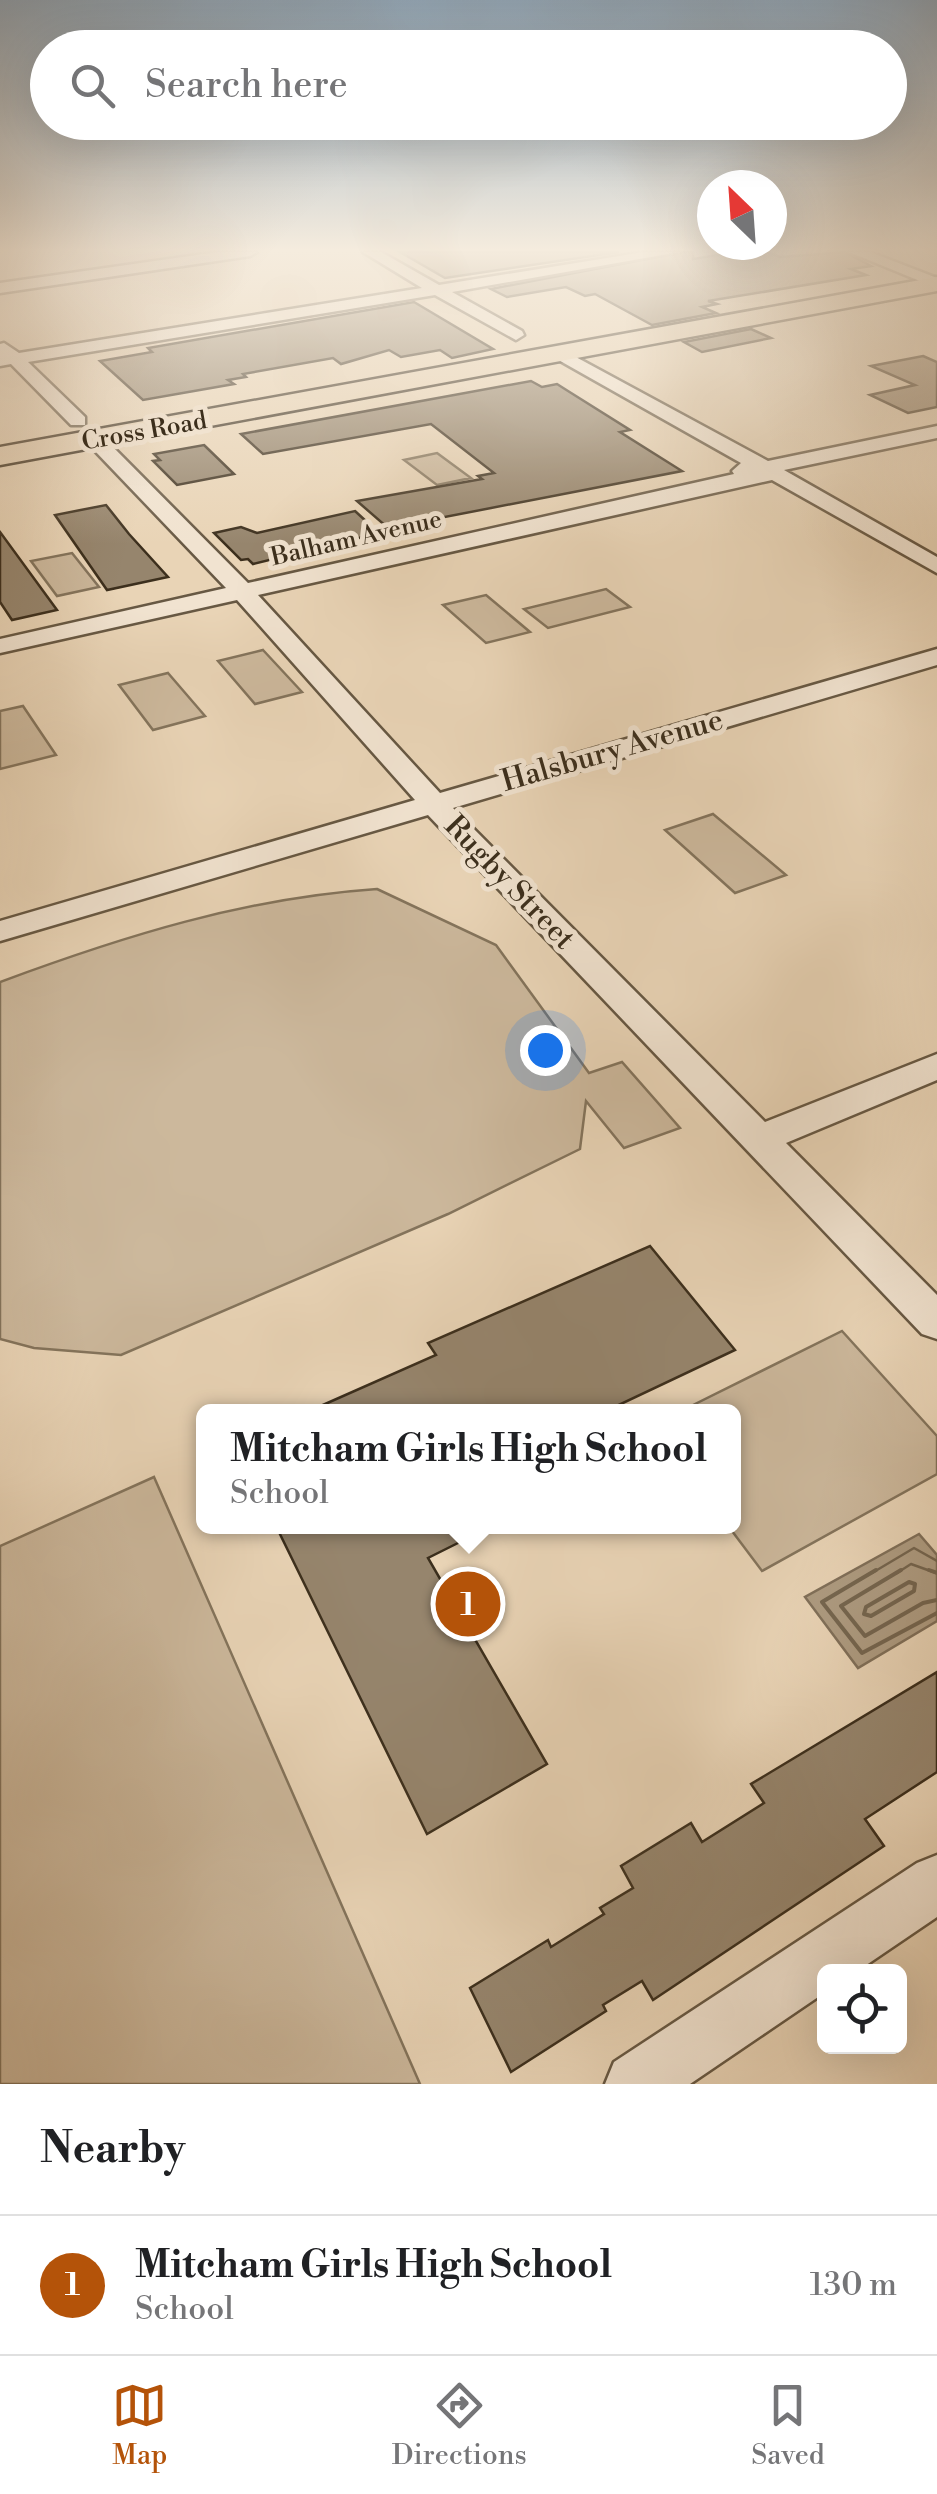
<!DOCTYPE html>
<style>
:root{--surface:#fff;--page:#f2f2f2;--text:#202124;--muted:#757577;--line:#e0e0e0;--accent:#b45309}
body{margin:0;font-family:"Libre Bodoni",serif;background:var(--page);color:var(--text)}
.controls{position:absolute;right:30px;bottom:30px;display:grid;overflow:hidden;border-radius:15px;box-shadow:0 10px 40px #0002}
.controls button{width:90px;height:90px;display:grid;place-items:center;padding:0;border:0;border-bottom:2px solid var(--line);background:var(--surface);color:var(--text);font:50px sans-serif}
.compass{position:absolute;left:697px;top:170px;width:90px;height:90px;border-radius:50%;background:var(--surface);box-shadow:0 10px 40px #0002;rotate:335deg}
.you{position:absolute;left:545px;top:1050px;width:35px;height:35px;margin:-25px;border:8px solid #fff;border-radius:50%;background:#1a73e8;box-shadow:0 0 0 15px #1a73e833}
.badge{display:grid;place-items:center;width:65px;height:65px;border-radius:50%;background:var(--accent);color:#fff;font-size:32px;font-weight:700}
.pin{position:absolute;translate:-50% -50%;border:5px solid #fff;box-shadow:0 2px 10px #0006}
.popup{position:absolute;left:196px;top:1404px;width:545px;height:130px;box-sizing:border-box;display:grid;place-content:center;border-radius:15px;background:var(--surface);filter:drop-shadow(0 2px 8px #0005);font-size:32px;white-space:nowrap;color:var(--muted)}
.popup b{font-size:38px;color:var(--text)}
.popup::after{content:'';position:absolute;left:50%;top:100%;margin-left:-20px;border:20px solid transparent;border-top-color:var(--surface)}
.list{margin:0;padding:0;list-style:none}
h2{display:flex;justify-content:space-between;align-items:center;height:130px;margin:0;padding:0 40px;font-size:42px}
h2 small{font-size:32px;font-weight:400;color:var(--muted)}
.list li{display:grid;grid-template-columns:65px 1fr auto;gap:30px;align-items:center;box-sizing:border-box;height:140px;padding:0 40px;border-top:2px solid var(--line)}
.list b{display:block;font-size:38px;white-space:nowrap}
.list p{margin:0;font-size:32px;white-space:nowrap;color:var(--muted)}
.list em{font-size:32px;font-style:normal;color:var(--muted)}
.icon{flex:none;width:55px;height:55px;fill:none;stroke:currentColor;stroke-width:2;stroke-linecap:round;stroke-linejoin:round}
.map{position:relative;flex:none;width:937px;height:2084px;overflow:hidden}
.search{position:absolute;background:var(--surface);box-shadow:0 10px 40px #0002;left:30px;right:30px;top:30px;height:110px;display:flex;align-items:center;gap:25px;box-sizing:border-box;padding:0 35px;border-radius:55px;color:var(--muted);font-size:38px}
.sheet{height:270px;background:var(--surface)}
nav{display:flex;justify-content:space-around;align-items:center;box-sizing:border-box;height:140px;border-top:2px solid var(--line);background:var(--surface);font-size:28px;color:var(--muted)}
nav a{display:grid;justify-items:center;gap:5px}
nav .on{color:var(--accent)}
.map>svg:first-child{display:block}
</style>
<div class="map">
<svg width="937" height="2084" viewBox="0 0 937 2084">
<rect width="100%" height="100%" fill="#e9d4b6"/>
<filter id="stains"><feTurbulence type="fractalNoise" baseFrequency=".002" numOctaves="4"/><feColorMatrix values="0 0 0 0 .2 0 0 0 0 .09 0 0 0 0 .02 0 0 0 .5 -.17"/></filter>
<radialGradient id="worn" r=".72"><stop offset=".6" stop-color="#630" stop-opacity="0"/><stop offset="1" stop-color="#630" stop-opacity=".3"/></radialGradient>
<path fill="#ccb89c" stroke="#84745c" stroke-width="2.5" d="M437 453 471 478 437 485 404 460Z
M72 553 99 587 57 596 31 561Z
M606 589 630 607 548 628 524 609Z
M486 595 530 632 486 643 443 605Z
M263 650 302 692 255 704 218 661Z
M168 673 205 716 153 730 119 685Z
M23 706 56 755 0 769V711Z
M713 814 786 875 735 893 665 830Z
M377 889 496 945 589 1073 622 1062 680 1128 624 1148 586 1101 580 1149 448 1214 121 1355 34 1348 0 1339V982C124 936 245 898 377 889Z
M842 1331 937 1436V1474L762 1571 729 1527 733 1526V1412L681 1411Z
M154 1477 420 2084H0V1546Z"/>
<path fill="#ae9c82" stroke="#80705a" stroke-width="2.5" d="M919 1534 937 1555V1621L858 1668 805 1597Z"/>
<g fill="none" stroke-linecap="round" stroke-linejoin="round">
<path stroke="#756650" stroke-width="2.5" d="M872 1573 914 1548 937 1561
M897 1573 911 1564 936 1573"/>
<path stroke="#756650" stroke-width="4" d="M876 1570 822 1602 862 1653 937 1613
M901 1570 841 1606 865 1636 923 1603 937 1600
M929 1570 937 1573
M909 1582 915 1584 914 1591 871 1616 864 1614 866 1607Z"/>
</g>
<path fill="#96856d" stroke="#3c2f1d" stroke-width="2.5" d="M400 252H619L445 278Z
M683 252H693V259L736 252H768L780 257 845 252 871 266 851 269 866 275 708 301 717 304 702 307 716 313 652 325 595 294 585 296 566 287 507 297 491 289Z
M414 302 493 349 452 358 440 350 401 357 389 350 341 364 333 358 243 374 246 377 228 380 234 384 143 400 100 361 152 352 148 348Z
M751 329 771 338 702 352 684 342Z
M923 356 937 362V407L908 413 870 395 915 385 871 366Z
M531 381 542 387 557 384 568 391 630 430 620 432 682 471 388 528 357 501 482 479 478 476 494 473 431 424 263 454 241 434Z
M204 445 234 474 177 485 153 461 160 460 154 454Z
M106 505 129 534 168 577 107 590 55 515Z
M355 511 379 533 253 564 248 559 241 560 214 533 241 527 257 533Z
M0 532 57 610 12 620 0 602Z
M650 1246 735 1350 604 1412H307L436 1355 428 1343Z
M276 1526H492L428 1558 547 1764 427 1834Z
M937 1672V1772L865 1819 884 1846 653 2000 642 1981 603 2005 606 2011 511 2072 470 1988 548 1940 551 1947 604 1914 600 1908 633 1888 621 1866 691 1823 702 1842 764 1803 751 1784Z"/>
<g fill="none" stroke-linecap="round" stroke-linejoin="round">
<g stroke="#675843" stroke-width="5">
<path id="minor" d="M218 252H257L250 256 0 293V283Z
M363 252H381L439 285 644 252H679L452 292 522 331 524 335 516 340 435 295 28 362 85 417V425H71L11 364 0 366V344L4 343 19 353 422 288Z
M849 252H870L937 278V288Z
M561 349 768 461 937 426V438L784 470 937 557V573L772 480 258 595 440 793 937 649V665L453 808 765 1122 937 1054V1080L786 1143 937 1295V1339L922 1334 428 815 0 941V921L415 800 237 600 0 653V639L226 588 95 451 81 444V436H95L109 443 248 583 734 474 732 471 741 463 555 358 552 354Z
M937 1855V1917L856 1972H824V1993L690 2084H605L614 2062 917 1863Z"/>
</g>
<g stroke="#3c2f1d" stroke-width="5">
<path id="highway" d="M937 277V291L0 465V447Z"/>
</g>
<use href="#minor" fill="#f1e3d0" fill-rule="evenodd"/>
<use href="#highway" fill="#e9d4b6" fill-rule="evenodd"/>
</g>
<linearGradient id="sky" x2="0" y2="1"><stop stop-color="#91aabf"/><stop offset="0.46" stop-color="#f5ecde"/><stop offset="1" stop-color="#f5ecde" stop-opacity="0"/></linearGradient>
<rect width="937" height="544" fill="url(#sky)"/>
<g text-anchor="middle" stroke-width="10" stroke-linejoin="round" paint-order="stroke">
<g font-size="25" fill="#3c2f1d" stroke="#f1e3d0">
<text transform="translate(144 430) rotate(-10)" y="9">Cross Road</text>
<text transform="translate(356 537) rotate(-13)" y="9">Balham Avenue</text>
</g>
<g font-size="30" fill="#3c2f1d" stroke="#f1e3d0">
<text transform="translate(612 750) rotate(-16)" y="10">Halsbury Avenue</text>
<text transform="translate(510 882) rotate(46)" y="10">Rugby Street</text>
</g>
</g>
<rect width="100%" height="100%" filter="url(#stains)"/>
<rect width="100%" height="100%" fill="url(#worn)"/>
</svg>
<div class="controls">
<button><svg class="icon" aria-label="locate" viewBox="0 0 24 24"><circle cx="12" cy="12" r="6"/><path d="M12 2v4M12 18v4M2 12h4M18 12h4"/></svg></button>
</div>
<svg class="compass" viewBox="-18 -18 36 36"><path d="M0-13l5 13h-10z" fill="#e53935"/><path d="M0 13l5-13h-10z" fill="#757577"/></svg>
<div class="you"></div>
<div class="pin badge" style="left:468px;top:1604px">1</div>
<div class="popup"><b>Mitcham Girls High School</b>School</div>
<div class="search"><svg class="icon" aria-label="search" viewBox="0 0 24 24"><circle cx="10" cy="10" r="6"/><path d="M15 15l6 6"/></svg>Search here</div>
</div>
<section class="sheet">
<h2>Nearby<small></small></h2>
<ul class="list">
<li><span class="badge">1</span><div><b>Mitcham Girls High School</b><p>School</p></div><em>130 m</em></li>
</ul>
</section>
<nav>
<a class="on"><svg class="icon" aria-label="map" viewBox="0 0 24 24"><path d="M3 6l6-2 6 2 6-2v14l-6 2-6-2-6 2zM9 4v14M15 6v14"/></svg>Map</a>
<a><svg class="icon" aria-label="directions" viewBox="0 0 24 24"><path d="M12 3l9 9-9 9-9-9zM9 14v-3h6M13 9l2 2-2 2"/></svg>Directions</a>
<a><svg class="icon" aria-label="saved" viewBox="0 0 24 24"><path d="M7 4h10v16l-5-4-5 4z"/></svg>Saved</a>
</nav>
